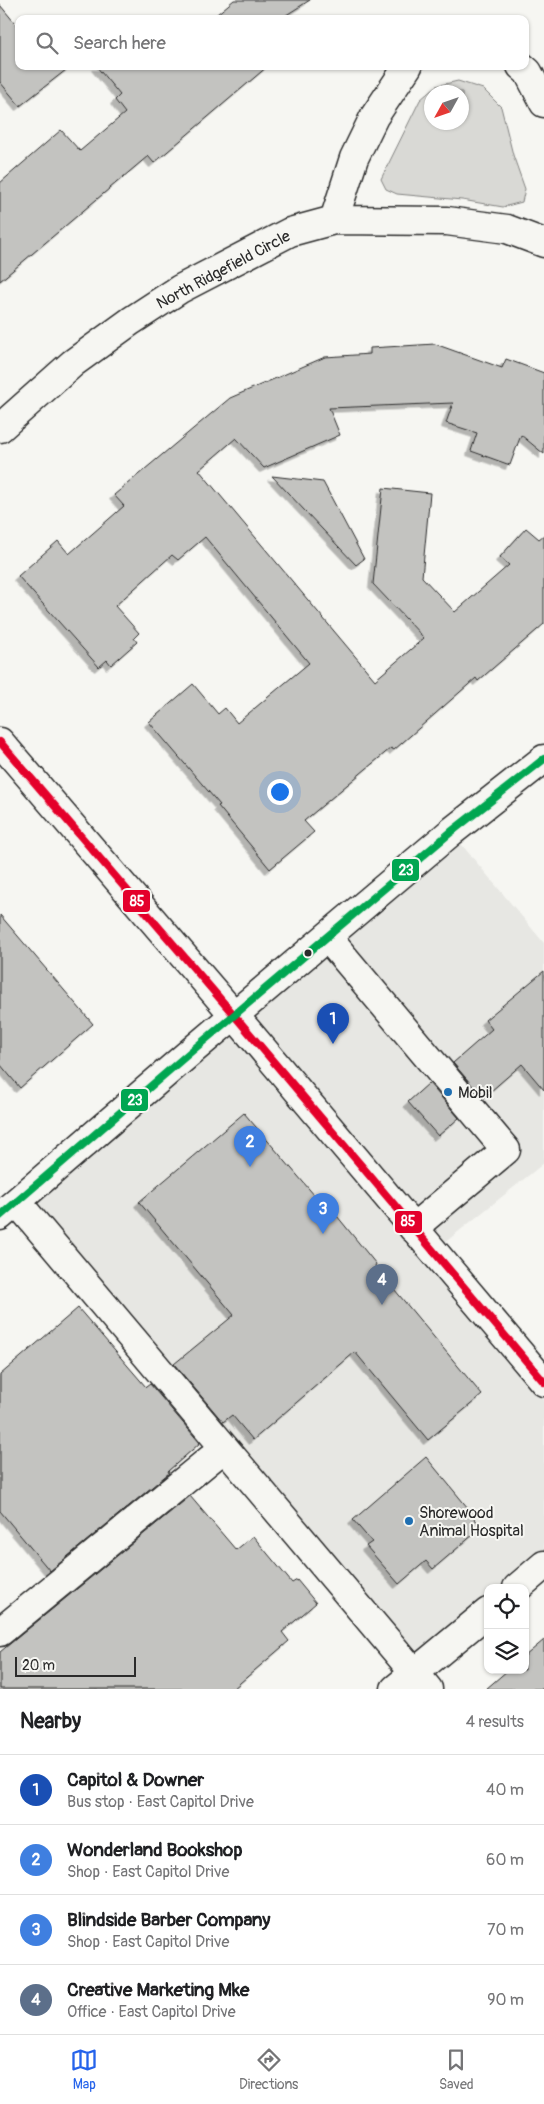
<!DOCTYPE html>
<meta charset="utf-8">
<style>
:root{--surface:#fff;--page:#f2f2f2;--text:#202124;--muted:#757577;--line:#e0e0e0;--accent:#2563eb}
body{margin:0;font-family:Pangolin,sans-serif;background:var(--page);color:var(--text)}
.controls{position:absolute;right:15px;bottom:15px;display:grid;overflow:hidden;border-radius:10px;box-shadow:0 1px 4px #0004}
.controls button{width:45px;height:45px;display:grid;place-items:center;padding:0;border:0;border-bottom:1px solid var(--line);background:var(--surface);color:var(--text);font:25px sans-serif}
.compass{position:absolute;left:424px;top:85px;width:45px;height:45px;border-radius:50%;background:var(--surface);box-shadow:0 1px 4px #0004;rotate:230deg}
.scale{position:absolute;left:15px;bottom:12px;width:121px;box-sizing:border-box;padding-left:5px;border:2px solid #2b2b2b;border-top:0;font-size:14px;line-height:18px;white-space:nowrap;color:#2b2b2b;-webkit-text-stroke:4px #f6f6f2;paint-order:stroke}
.you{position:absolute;left:279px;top:791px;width:18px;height:18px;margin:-12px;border:4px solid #fff;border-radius:50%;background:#1a73e8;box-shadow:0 0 0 8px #1a73e833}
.badge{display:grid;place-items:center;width:32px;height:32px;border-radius:50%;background:var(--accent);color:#fff;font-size:16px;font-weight:700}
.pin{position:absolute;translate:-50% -41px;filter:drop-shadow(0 1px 2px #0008)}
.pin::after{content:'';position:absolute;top:26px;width:18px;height:15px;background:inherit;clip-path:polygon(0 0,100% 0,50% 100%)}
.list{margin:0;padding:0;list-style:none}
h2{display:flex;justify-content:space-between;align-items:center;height:65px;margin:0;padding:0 20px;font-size:21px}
h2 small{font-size:16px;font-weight:400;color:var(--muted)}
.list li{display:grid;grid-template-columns:32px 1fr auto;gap:15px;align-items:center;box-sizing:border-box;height:70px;padding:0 20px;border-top:1px solid var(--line)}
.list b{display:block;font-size:19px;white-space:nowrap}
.list p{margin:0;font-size:16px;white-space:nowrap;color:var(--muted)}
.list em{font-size:16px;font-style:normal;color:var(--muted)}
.icon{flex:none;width:28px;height:28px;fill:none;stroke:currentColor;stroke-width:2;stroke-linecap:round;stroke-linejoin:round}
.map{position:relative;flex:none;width:544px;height:1689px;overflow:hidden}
.search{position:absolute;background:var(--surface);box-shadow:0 1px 4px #0004;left:15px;right:15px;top:15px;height:55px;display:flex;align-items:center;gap:12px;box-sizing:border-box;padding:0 18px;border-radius:10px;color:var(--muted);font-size:19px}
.sheet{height:345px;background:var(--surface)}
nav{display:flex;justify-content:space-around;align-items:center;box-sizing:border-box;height:70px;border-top:1px solid var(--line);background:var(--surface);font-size:14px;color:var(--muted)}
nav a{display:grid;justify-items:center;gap:2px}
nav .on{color:var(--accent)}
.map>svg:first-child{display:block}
</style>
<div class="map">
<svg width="544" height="1689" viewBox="0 0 544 1689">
<defs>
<filter id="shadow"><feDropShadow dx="-4.5" dy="4.5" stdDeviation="0" flood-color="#0004"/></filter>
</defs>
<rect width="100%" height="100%" fill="#f6f6f2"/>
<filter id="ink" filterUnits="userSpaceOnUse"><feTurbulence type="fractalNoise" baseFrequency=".02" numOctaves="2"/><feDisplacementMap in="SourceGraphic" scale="10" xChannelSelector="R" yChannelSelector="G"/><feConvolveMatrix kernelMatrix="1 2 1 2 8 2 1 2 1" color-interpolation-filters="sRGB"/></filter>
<g filter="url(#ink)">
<path fill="#e7e7e3" d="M451 832 544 943V1163L433 1252 544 1382V1565L517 1588H488V1612L415 1673 17 1202Z"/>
<path fill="#d9d9d5" stroke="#828280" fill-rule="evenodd" d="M458 81 483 89 501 107 513 155 525 189 522 202 503 207 462 200 397 194 386 189 381 179 420 100 436 86ZM432 92H462V122H432Z"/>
<path fill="#c3c3c0" stroke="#2b2b2b" filter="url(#shadow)" d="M234 0H310L280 19H211Z
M0 5 19 28V66H71L20 106 0 82Z
M96 66H268L154 163 148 156 0 281V183L61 130 80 151 125 113 115 100 120 95Z
M435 344 502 368 506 359 544 373V454L521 435 510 465 471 451 477 433 446 423 453 403 329 408 340 435 264 468 236 438 199 470 375 680 424 638 373 584 383 488 430 493 422 577 455 612 509 565 500 557 526 528 539 539 544 535V624L478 681 476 678 394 750 391 748 304 821 314 832 270 869 218 806 220 805 149 722 193 684 218 714 225 708 237 723 309 663 205 537 178 560 172 555 115 606 139 633 134 638 137 642 111 665 107 660 99 667 18 576 58 541 69 554 124 506 114 495 230 398 325 357 370 354V348Z
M272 476 323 482 364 559 356 565Z
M0 915 93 1024 20 1088 0 1064Z
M544 971V1090L522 1064 483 1098 453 1063 492 1029 485 1020Z
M429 1083 459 1118 438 1136 408 1102Z
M244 1113 321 1203 324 1200 376 1264 375 1266 482 1395 428 1440 355 1352 253 1440 232 1415 223 1422 174 1364 234 1315 139 1202Z
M78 1308 146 1387 150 1384 200 1443 168 1471 169 1473 50 1571 0 1511V1375Z
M426 1457 468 1508 481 1528 433 1569 426 1561 399 1584 366 1546 372 1542 353 1520Z
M190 1496 236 1550 253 1536 292 1583 297 1580 316 1603 282 1632 289 1641 233 1689H0V1652Z
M544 1640V1689H486L508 1670H525V1656Z"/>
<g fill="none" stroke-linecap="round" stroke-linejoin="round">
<g stroke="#2b2b2b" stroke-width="31">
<path id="minor" d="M521 66 528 72 544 103
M334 220 354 158 374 117 408 66
M0 428 73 363 131 321 180 289 290 232 334 220 447 221 507 229 544 243
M327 937 506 1150 413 1228
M17 1202 428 1689
M0 1216 194 1049 451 832 544 759
M517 1588 544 1565
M0 1632 224 1448
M395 1689 488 1612"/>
</g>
<g stroke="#2b2b2b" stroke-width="31">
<path id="major" d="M0 742 234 1015 544 1382"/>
</g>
<use href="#minor" stroke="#f6f6f2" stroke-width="28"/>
<use href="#major" stroke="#f6f6f2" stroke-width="28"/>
<g stroke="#f6f6f2" stroke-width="11">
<path id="bus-1" d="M0 742 234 1015 544 1382"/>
</g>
<g stroke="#f6f6f2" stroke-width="11">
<path id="bus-2" d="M0 1216 194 1049 451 832 544 759"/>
</g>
<use href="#bus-1" stroke="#e4002b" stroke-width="8"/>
<use href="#bus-2" stroke="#00a651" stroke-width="8"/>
</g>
</g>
<circle fill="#2b2b2b" stroke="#f6f6f2" stroke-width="2" cx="308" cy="953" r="4.5"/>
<g fill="#1f6fb2" stroke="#f6f6f2" stroke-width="2">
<circle cx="448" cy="1092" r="5"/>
<circle cx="409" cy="1521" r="5"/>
</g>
<g text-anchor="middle" stroke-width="4" stroke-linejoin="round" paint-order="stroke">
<g font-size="16" fill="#2b2b2b" stroke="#f6f6f2">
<text transform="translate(223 269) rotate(-28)" y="6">North Ridgefield Circle</text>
</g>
<g font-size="16" fill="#2b2b2b" stroke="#f6f6f2" text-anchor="start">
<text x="458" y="1098">Mobil</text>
<text x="419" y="1518">Shorewood<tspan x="419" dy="18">Animal Hospital</tspan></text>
</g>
</g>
<g stroke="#f6f6f2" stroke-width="2">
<rect x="391" y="858" width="29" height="24" rx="5" fill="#00a651"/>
<rect x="122" y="889" width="29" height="24" rx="5" fill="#e4002b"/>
<rect x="120" y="1088" width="29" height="24" rx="5" fill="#00a651"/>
<rect x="394" y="1210" width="29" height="24" rx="5" fill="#e4002b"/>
</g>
<g font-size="14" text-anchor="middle" font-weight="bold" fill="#fff">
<text x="406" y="875">23</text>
<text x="137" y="906">85</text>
<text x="135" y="1105">23</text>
<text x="408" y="1226">85</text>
</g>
</svg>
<div class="controls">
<button><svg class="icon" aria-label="locate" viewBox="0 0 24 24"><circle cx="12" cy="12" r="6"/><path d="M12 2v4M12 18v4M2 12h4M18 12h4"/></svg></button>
<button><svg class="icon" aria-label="layers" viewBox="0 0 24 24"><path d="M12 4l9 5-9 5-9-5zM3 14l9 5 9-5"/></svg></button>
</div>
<svg class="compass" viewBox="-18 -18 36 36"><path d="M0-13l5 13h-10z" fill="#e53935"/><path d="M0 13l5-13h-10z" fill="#757577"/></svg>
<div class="scale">20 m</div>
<div class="you"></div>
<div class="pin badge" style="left:333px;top:1044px;background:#1a4fb4">1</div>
<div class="pin badge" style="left:250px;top:1167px;background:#3f7fe0">2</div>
<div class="pin badge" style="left:323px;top:1234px;background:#3f7fe0">3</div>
<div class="pin badge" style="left:382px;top:1305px;background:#5c6f8a">4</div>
<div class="search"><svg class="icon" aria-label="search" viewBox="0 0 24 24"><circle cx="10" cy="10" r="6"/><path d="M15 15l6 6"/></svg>Search here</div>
</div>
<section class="sheet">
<h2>Nearby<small>4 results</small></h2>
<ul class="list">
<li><span class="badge" style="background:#1a4fb4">1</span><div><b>Capitol &amp; Downer</b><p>Bus stop · East Capitol Drive</p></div><em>40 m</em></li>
<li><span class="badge" style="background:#3f7fe0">2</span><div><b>Wonderland Bookshop</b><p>Shop · East Capitol Drive</p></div><em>60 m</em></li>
<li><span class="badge" style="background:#3f7fe0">3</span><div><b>Blindside Barber Company</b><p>Shop · East Capitol Drive</p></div><em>70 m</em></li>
<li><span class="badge" style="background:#5c6f8a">4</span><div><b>Creative Marketing Mke</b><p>Office · East Capitol Drive</p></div><em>90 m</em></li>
</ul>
</section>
<nav>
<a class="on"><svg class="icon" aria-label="map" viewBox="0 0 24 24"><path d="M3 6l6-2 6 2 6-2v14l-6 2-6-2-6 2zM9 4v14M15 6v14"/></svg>Map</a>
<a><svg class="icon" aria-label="directions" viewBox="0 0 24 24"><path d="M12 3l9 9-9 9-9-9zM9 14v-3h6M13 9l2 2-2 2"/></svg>Directions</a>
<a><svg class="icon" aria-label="saved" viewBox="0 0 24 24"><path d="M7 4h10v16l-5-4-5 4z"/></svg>Saved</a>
</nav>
